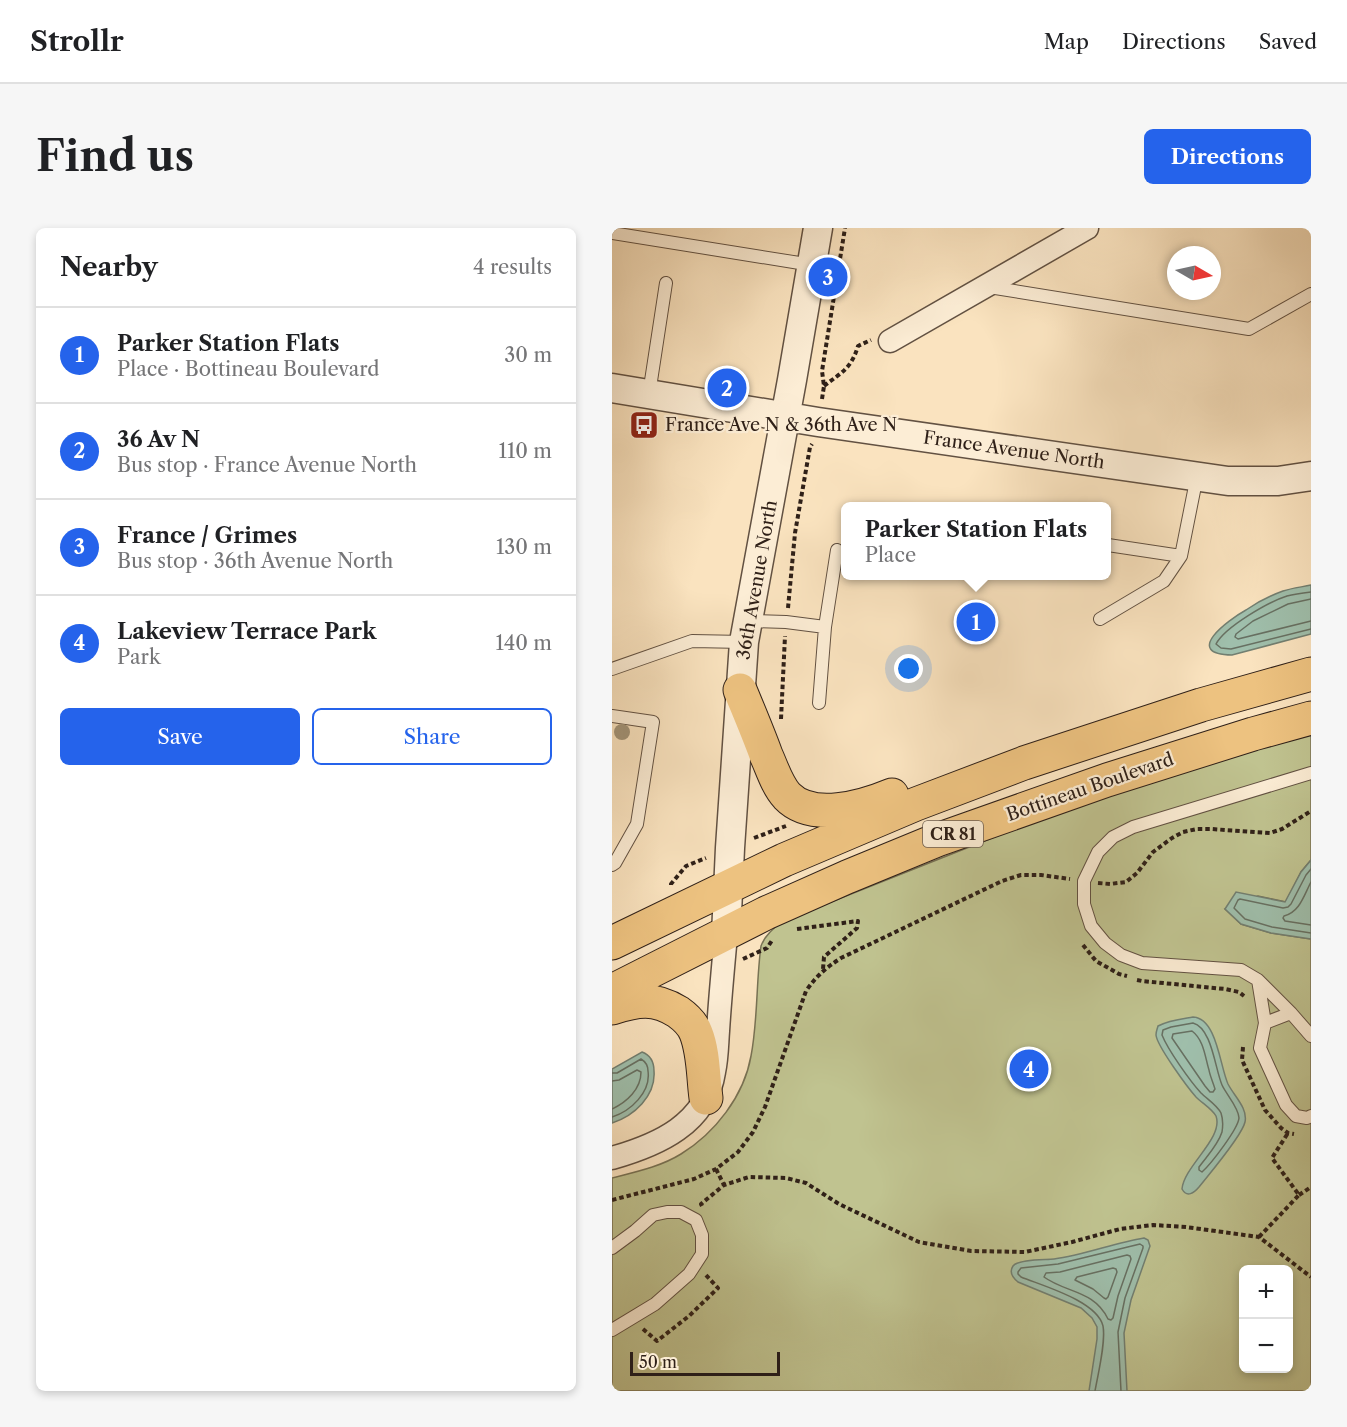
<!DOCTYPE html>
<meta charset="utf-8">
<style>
:root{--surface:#fff;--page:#f6f6f6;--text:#202124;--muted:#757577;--line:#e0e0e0;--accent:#2563eb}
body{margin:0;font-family:"Libre Caslon Text",serif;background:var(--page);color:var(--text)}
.controls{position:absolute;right:18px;bottom:18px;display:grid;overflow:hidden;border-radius:9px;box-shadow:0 3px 9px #0003}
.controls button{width:54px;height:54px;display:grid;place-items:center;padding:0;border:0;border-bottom:2px solid var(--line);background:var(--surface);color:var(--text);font:30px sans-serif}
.compass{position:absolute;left:555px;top:18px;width:54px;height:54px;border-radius:50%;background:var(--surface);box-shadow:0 3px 9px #0003;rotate:99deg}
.scale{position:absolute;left:18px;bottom:15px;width:150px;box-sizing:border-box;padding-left:6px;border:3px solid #2f2018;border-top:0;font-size:16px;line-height:21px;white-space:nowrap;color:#2f2018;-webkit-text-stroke:4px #fcedd5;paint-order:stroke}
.you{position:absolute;left:297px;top:441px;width:21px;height:21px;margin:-15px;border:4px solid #fff;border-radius:50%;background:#1a73e8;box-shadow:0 0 0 9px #1a73e833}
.badge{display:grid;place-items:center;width:39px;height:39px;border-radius:50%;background:var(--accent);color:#fff;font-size:20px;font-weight:700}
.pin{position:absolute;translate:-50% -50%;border:3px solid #fff;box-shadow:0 2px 6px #0006}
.popup{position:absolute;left:229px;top:274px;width:270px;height:78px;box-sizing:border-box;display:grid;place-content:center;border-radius:9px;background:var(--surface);filter:drop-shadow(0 2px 4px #0005);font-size:20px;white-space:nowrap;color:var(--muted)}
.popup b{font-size:22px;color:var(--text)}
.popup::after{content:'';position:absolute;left:50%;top:100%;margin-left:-12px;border:12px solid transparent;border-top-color:var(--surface)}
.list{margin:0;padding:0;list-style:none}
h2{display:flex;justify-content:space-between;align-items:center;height:78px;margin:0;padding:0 24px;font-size:26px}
h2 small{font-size:20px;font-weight:400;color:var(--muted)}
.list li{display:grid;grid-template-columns:39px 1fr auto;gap:18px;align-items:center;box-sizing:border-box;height:96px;padding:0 24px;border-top:2px solid var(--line)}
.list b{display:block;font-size:22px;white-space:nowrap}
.list p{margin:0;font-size:20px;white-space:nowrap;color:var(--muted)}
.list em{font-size:20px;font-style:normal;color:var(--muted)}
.actions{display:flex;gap:12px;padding:18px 24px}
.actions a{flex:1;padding:14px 0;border:2px solid var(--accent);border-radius:9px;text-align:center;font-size:21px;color:var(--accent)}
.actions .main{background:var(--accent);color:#fff}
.map{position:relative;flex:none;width:699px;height:1163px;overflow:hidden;border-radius:9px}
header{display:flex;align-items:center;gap:36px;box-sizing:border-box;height:84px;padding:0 30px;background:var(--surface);border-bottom:2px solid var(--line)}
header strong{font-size:28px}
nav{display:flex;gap:33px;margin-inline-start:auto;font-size:21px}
.intro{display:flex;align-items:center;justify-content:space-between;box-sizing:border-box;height:144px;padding:0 36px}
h1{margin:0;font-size:42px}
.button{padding:15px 27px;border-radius:9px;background:var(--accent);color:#fff;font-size:21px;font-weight:700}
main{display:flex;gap:36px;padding:0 36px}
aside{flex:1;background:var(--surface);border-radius:9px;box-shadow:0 3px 9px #0003}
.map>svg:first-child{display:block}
</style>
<header>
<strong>Strollr</strong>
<nav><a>Map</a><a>Directions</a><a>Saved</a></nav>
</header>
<div class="intro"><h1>Find us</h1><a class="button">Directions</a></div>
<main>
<aside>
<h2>Nearby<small>4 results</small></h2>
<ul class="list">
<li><span class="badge">1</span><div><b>Parker Station Flats</b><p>Place · Bottineau Boulevard</p></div><em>30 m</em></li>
<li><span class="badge">2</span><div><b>36 Av N</b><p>Bus stop · France Avenue North</p></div><em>110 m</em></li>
<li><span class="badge">3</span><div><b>France / Grimes</b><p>Bus stop · 36th Avenue North</p></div><em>130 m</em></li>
<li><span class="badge">4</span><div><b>Lakeview Terrace Park</b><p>Park</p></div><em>140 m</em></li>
</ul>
<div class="actions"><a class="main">Save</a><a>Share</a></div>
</aside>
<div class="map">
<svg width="699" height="1163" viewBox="0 0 699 1163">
<rect width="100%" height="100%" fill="#fae3bf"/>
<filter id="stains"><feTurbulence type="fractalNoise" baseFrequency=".00333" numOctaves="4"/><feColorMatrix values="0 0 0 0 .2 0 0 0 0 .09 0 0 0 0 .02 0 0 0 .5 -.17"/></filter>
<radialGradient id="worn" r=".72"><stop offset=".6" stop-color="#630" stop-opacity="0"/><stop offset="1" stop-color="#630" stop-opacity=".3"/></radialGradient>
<path fill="#c0c390" stroke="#787254" stroke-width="1.5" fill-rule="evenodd" d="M699 503V632L689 644 674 674 646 668 613 681 629 696 659 705 699 711V1163H0V950C23 944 48 939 69 926 103 905 132 868 139 828 146 792 144 754 149 718 153 707 162 700 171 693L483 569ZM632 1042H676V1140H632Z"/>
<path fill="#9fbfac" stroke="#727f71" stroke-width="1.5" d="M699 357V406L620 427C570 426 616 392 634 382 644 375 660 367 671 363 680 360 690 359 699 357Z
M699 632V711L659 705 629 696 613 681 624 664 673 674 689 644Z
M581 789C605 790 608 839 616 856 622 868 636 880 633 894 630 908 598 945 587 959 582 965 575 970 570 961 572 938 612 910 604 888 600 881 590 875 584 869 576 860 545 818 544 807 544 803 545 802 546 798 557 792 569 791 581 789Z
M30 824C38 827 42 834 42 843 44 868 22 888 0 895V841Z
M532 1010 536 1012 538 1018 519 1072 512 1105 515 1163H477L485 1111V1099L480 1090 469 1080 406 1054C401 1050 397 1044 401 1038 406 1031 433 1032 442 1031 472 1027 502 1015 532 1010Z"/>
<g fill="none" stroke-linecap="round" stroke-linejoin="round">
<path stroke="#677062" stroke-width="1.5" d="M699 364C691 365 683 366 675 368 656 374 613 399 604 416L609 420 619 421 699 401
M699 371 676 376 641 393 624 406 623 409 626 411 699 393
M699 641 694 647 679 676 676 679 671 680 628 671 626 672 622 680 633 691 660 699 699 705
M699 654C692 667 688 684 672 688L671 690 673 693 699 697
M581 795C600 800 603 841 610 857 614 866 627 880 627 890 626 901 599 936 590 944L587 942V939C595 928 606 917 610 904 611 898 611 891 609 885 605 877 595 871 589 865 578 853 556 822 550 807L551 802 559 799Z
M580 803C592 812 593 829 597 842 598 848 601 854 603 861L601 864H598L593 858 560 810 561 806Z
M0 845H5L29 831C34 834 36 837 36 843 39 864 19 883 0 889
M0 853 7 852 25 842 29 844C29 861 15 874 0 881
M515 1027 518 1028 519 1031 506 1068 501 1090 499 1092 496 1091C482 1062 454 1065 432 1049L434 1045 448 1044Z
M501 1040 504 1041 505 1044 496 1069 494 1071 492 1070 481 1061 463 1052 465 1049Z
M483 1163C486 1146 494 1114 491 1098 485 1073 431 1058 409 1049L406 1046V1044L409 1040 446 1036 528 1016 531 1018V1020L513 1070 506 1104 509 1163"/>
<g stroke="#625142" stroke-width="14">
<path id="service" d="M0 5 200 37
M377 59 637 101 699 66
M37 166 54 55
M496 317 569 328 585 248
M488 391 552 353 569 328
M136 393 174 394 213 399
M0 441 80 413 132 414
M207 475 213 399 225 322
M0 488 41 494 25 596 3 635 0 637
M699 545 521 599 501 609 486 624 472 653V676L479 698 493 715 509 727 530 735 629 742 646 752 679 785 699 808
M646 752 653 795 648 820 674 877 684 888 695 890 699 888
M653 795 679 785
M0 1020 23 1003 41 987 55 984H69L84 992 90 1007V1026L77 1046 43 1076 0 1102"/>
</g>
<g stroke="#625142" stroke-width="25">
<path id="minor" d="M278 113 475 0
M0 930C46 917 94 896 102 844 105 830 105 816 106 803 108 771 111 739 114 707"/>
</g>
<g stroke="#625142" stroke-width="31">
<path id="tertiary" d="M0 160 206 194 616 253H666L699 248
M114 707 118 620 132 414 180 152 206 0"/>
</g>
<g stroke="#2f2018" stroke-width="35">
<path id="primary" d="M128 462C137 484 146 505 154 527 160 540 165 557 175 568 200 594 251 579 280 567
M0 715 172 632 304 576 412 535 589 477 699 446
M0 763 154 685 235 649 325 612 495 552 641 506 699 490
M0 780C26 772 42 769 66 784 73 789 81 797 84 805 92 825 91 848 94 870"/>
</g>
<path stroke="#2f2018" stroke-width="4" stroke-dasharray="4.5 3" stroke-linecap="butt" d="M212 158C230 144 239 141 246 118L259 112
M210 171 212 158 210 143 233 0
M176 380 183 305 198 219 200 216
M169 491 173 408
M142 610 174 598
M486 655 498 656 514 654 525 645 541 624 560 610 571 604 585 601H599L658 605 670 601 699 583
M59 657V656L74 638 94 630
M185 701 246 693 245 700 212 729 211 741
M471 717 484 733 507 746 515 748
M131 731 155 720 161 711
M525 752 530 753 613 761 627 764 632 768
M631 819 630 832 653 882 669 900 676 905 682 906
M104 941 112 957
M687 967 699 959
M0 972 82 951 104 941 126 924 141 904 153 879 194 763C205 747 214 740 229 730L390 653 409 647H429L458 651
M90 978 89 976 112 957 137 949 174 950 194 955 227 976 307 1014 359 1023 413 1024 460 1014 508 1001 541 997 574 999 647 1009 699 1049
M647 1009 687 967 660 930 676 905
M31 1101 45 1113 77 1088 106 1060 93 1046"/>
<use href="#service" stroke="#fcedd5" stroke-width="12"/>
<use href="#minor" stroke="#fcedd5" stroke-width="22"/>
<use href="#tertiary" stroke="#fcedd5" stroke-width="28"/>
<use href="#primary" stroke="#edc280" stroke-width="33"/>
</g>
<circle fill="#a29377" cx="10" cy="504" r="8"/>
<defs>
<g id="bus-square" transform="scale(1.5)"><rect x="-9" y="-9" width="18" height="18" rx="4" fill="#8f2418" stroke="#fcedd5"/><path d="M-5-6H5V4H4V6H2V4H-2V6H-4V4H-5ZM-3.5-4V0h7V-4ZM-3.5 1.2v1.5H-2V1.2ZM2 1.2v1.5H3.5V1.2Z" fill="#fff"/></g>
</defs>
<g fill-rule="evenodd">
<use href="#bus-square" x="32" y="197"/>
</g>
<g text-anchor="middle" stroke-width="4.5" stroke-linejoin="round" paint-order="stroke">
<rect fill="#fcedd5" stroke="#6c5e51" stroke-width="1.5" x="311" y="593" width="60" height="26" rx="4.5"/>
<g font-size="16" font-weight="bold" fill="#2f2018">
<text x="341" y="612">CR 81</text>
</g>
<g font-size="18" fill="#2f2018" stroke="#fcedd5" text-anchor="start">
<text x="53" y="203">France Ave N &amp; 36th Ave N</text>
</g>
<g font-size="18" fill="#2f2018" stroke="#fcedd5">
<text transform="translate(402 222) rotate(8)" y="6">France Avenue North</text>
<text transform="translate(145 352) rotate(-80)" y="6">36th Avenue North</text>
<text transform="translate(478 559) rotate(-19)" y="6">Bottineau Boulevard</text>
</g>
</g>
<rect width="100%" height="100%" filter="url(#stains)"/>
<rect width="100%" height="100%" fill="url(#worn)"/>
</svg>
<div class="controls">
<button>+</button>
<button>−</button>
</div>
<svg class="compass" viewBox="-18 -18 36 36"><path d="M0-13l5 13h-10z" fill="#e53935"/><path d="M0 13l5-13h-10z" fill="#757577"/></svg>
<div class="scale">50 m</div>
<div class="you"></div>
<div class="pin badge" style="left:364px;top:394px">1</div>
<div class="popup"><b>Parker Station Flats</b>Place</div>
<div class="pin badge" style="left:115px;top:160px">2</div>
<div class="pin badge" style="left:216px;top:49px">3</div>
<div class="pin badge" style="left:417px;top:841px">4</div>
</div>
</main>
